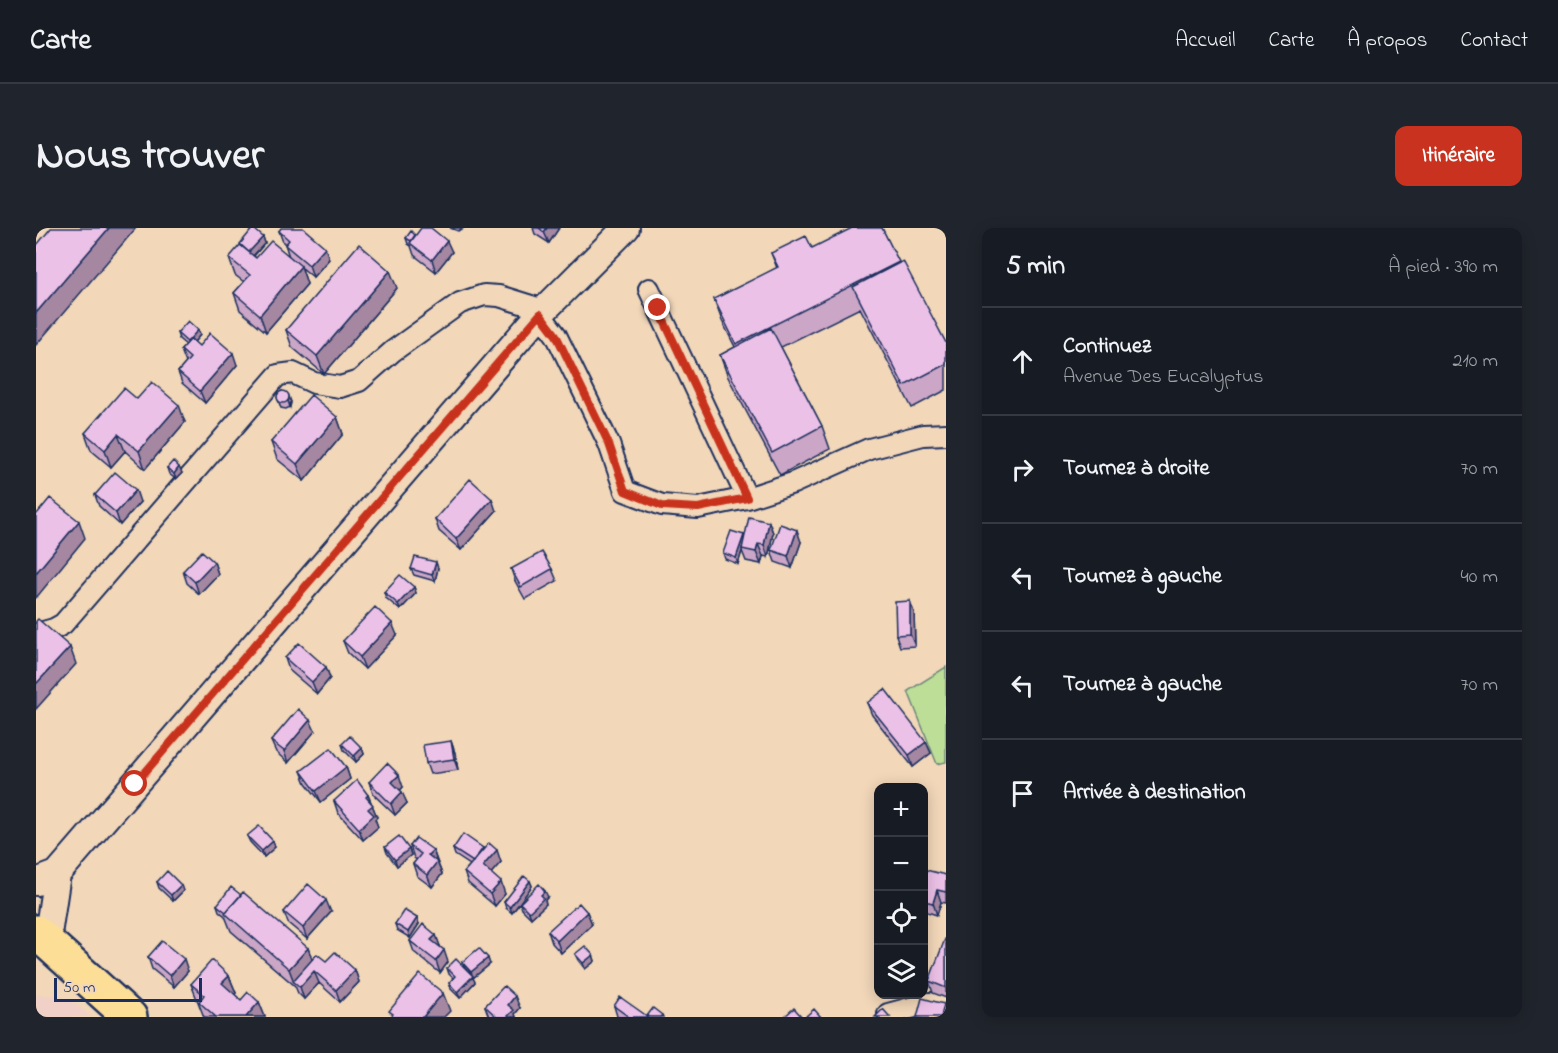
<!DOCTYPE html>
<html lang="fr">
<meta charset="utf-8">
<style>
:root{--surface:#171b24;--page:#20242c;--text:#f1f3f6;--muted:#9ea1a6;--line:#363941;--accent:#c8321e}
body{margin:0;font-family:"Indie Flower",sans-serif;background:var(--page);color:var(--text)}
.controls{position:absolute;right:18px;bottom:18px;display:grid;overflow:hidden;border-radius:12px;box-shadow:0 3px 15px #0003}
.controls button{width:54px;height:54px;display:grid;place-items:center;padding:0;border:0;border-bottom:2px solid var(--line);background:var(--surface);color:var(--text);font:30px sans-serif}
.scale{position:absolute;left:18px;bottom:15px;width:148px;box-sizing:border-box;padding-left:6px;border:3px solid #1b2f5e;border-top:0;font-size:16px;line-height:21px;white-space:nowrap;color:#1b2f5e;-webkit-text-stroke:4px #f2d7b9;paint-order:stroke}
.stop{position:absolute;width:18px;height:18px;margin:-14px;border:4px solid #c8321e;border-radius:50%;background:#fff}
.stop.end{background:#c8321e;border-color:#fff;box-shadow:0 2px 6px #0008}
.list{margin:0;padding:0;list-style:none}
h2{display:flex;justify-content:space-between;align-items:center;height:78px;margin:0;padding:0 24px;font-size:26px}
h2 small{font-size:20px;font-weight:400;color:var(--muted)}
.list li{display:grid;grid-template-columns:39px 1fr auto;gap:18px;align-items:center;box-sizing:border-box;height:108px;padding:0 24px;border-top:2px solid var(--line)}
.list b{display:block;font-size:22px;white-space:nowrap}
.list p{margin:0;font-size:20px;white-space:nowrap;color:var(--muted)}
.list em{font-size:20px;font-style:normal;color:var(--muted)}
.icon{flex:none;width:33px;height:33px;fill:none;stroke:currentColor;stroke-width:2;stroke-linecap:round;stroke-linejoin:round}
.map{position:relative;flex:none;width:910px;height:789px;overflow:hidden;border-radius:12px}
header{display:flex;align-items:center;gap:36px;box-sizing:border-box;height:84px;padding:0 30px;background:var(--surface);border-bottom:2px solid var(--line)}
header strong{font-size:28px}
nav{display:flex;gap:33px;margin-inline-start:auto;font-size:21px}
.intro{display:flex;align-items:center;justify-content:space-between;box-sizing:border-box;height:144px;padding:0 36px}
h1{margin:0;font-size:42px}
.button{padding:15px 27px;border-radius:12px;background:var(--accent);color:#fff;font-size:21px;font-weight:700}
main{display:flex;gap:36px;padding:0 36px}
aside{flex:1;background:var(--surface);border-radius:12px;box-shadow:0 3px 15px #0003}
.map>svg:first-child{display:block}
</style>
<header>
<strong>Carte</strong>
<nav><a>Accueil</a><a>Carte</a><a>À propos</a><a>Contact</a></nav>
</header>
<div class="intro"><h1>Nous trouver</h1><a class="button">Itinéraire</a></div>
<main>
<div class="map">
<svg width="910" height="789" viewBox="0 0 910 789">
<rect width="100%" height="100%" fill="#f2d7b9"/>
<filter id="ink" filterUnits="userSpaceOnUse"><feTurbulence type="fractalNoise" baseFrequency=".0167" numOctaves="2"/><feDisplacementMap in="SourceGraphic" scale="12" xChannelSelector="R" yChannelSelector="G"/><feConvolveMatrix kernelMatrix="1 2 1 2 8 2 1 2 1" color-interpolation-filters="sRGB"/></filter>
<g filter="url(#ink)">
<path fill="#f0d0c7" d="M0 766 32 770 55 789H0Z"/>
<path fill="#bdde97" stroke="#6c867a" stroke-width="1.5" d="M910 439V534L901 536 872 463Z"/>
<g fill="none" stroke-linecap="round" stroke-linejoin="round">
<g stroke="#1b2f5e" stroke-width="24">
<path id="minor" d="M613 61 711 270
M504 86 520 107 573 216 589 263 626 277 662 280 711 270 757 255 833 221 887 207 910 206
M0 406 18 401 27 396 242 147 257 145 278 155 304 159 323 153 357 123 424 75 448 67 463 68 508 82
M852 786 893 775 910 776"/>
</g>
<g stroke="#1b2f5e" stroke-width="30">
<path id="tertiary" d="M0 654 21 646 504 86 590 0
M11 713 21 646"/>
</g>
<g stroke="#1b2f5e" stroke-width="38">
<path id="trunk" d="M0 704 94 789"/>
</g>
<use href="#minor" stroke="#f2d7b9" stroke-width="20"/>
<use href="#tertiary" stroke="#f2d7b9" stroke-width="26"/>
<use href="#trunk" stroke="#fdde96" stroke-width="33"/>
</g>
<path fill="#cba6c7" stroke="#1b2f5e" stroke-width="1.5" d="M414 0H428L422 3Z
M497 0H523L513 15 499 6Z
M846 0 863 35 910 115V162L876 180 824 80 745 119 786 198 794 221 744 247 692 149 684 127 699 119 686 93 678 71 741 40 735 25 776 20Z
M243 3 289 19 293 31 277 49 253 29 249 16 247 14Z
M379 7 416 24 400 44 378 27 375 18 372 16 370 10Z
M227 9 229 15 218 28 220 30 265 38 271 56 230 104 204 82 198 65 208 54 199 47 193 30Z
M361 60 288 146 256 119 250 102Z
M162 102 164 107 158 114 163 118 201 137 169 175 146 155 142 144 150 135 145 122 150 117 143 111 141 105Z
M246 163 255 174 254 179 250 181 245 180 241 169Z
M101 171 149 194 109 241 89 223 75 239 55 222 49 205Z
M301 189 307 206 268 253 241 231 235 214Z
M131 240 146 245 140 251 133 246Z
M59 267 104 274 84 297 63 278Z
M460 283 425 322 403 303 399 291Z
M733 294 737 305 732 329 727 328 725 336 710 333 706 323 702 336 689 331 687 325 708 307V309Z
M765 314 756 340 739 334 735 322Z
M178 334 182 346 163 366 151 355 147 343Z
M402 340 399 353 378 347 375 341Z
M475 341H516L521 353 489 371 479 353Z
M378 359 380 365 364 382 350 370 348 364Z
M874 373 878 385 879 418 864 419 860 407Z
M361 407 329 441 312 425 307 413Z
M249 430 290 439 294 450 281 466 253 442Z
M831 475 890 514 895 525 877 539 836 487Z
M279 503 252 535 240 524 235 513Z
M415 513 419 525 422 542 394 546 390 535Z
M306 516 326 520 328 526 320 534 308 522Z
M310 539 314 551 285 574 270 555 265 543Z
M333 554 367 559 364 562 371 575 359 587 337 566Z
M332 567 341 589 339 591 342 599 327 612 302 585 298 573Z
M211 608 237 613 239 619 228 629 214 614Z
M374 618 397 622 406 646 396 659 381 648 377 636 381 632 378 630Z
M349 619 373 621 375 627 361 638 351 625Z
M447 620 465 634 455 645 469 666 459 678 432 655 428 644 434 637 419 627 417 621Z
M910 647V675L905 674 901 687 888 683V649Z
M494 653 496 658 484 674 512 669 509 672 510 676 495 690 486 681 484 675 476 685 470 680 468 674Z
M121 654 147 663 137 673 123 660Z
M181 677 272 720 276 732 290 733 319 742 323 754 304 774 283 755 268 771 262 765 259 758 195 703 189 688 183 683Z
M248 684H295L271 711 252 695Z
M551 684 556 696 525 725 516 715 512 703Z
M359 696H383L374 710 361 702Z
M910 711V770L897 765 893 753Z
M374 713 404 718 412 734 404 745 378 724Z
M539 726 557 727 559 733 549 741 542 732Z
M112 729 152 743 138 759 116 741Z
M426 734 454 736 437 750 439 754 424 770 415 761 413 755 417 750 413 746 411 740H429Z
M193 748 200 765 198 766 205 772 223 774 229 789H168L155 756Z
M449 778 484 780 479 786 480 789H453Z
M578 778 611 788 626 787 627 789H581V788Z"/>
<path fill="#a587a2" stroke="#1b2f5e" stroke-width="1.5" d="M73 0H100L0 117V85Z
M511 0H523L513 15 508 4Z
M227 9 229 15 215 30 213 24Z
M411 13 416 24 400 44 396 32Z
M289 19 293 31 277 49 273 37Z
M265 38 271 56 230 104 224 87Z
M354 43 361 60 288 146 281 128Z
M162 102 164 107 153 120 151 114Z
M197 125 201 137 169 175 164 163Z
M253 168 255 174 254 179 252 173Z
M143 177 149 194 109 241 103 223Z
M301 189 307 206 268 253 261 236Z
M82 206 89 223 75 239 69 222Z
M143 239 146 245 140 251 138 246Z
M100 262 104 274 84 297 80 285Z
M456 271 460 283 425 322 420 311Z
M43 293 49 310 0 370V345Z
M733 294 737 305 732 329 728 317Z
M761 302 765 314 756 340 752 328Z
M708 307 710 313 706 321V323L702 336 700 330Z
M722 316 727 328 725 336 720 324Z
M178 334 182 346 163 366 159 354Z
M400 334 402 340 399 353 396 347Z
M378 359 380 365 364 382 362 376Z
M874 373 878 385 879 418 874 406Z
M356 395 361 407 329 441 324 429Z
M34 419 40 436 0 481V456Z
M290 439 294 450 281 466 276 454Z
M274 492 279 503 252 535 248 523Z
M415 513 419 525 422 542 418 531Z
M890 514 895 525 877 539 873 527Z
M326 520 328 526 320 534 318 528Z
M310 539 314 551 285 574 280 563Z
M363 547 367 559 361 566 356 554Z
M366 564 371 575 359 587 355 576Z
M332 567 341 589 339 591 342 599 327 612 323 601 332 581 330 569Z
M237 613 239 619 228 629 226 623Z
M373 621 375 627 361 638 359 632Z
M397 622 401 634 392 627Z
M461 622 465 634 451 650 447 638Z
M401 634 406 646 396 659 391 647Z
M494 653 496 658 476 685 474 679Z
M465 654 469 666 459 678 454 666Z
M145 657 147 663 137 673 135 667Z
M901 662 905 674 901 687 897 675Z
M509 663 512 669 509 672 510 676 495 690 493 684 505 667Z
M290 672 295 684 271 711 267 700Z
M551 684 556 696 525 725 521 713Z
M381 690 383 696 374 710 372 704Z
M400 707 404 718 400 724 395 712Z
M272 720 278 737 258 754 253 741Z
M408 722 412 734 404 745 400 733Z
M557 727 559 733 549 741 547 735Z
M452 730 454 736 437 750 439 754 424 770 421 764 437 749 435 744Z
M148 731 152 743 138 759 134 748Z
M319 742 323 754 304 774 300 762Z
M278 743 283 755 268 771 264 759Z
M193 748 200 765 192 773 186 755Z
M407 765 414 783 408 789H387Z
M479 768 484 780 479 786 480 789H471L472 777Z
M223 774 229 789H210Z
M908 776 910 781V789H905Z"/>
<path fill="#ecc1e7" stroke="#1b2f5e" stroke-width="1.5" d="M15 0H73L0 85V18Z
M217 0 227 9 213 24 204 16Z
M245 0H267L289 19 273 37 249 17 253 12 243 3Z
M385 0H395L411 13 396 32 374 15Z
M503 0H511L508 4Z
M816 0H846L863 34 700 116 678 71 742 39 735 25 770 8 776 20Z
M375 3 379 7 375 13 370 10Z
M235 13 265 38 224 87 198 65 214 47 193 30 204 17 220 30Z
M323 16 354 43 281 128 250 102Z
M867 33 910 115V136L868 158 817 59Z
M152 93 162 102 151 114 141 105Z
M735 100 786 198 736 225 684 127Z
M174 105 197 125 164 163 142 144 154 130 145 122 155 111 163 118Z
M116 154 143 177 103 223 82 206 69 222 49 205 88 160 101 171Z
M241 169a6 6 0 1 1 12 0a6 6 0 1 1-12 0Z
M275 167 301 189 261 236 235 214Z
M137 233 143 239 138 246 131 240Z
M79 244 100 262 80 285 59 267Z
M434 251 456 271 420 311 399 291Z
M14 270 43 293 0 345V287Z
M713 289 733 294 728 317 722 316 720 324 706 321Z
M744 296 761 302 752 328 735 322Z
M695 303 708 307 700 330 687 325Z
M166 323 178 334 159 354 147 343Z
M506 324 516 341 485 359 475 341Z
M379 329 400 334 396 347 375 341Z
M364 347 378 359 362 376 348 364Z
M874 373V406L860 407 859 374Z
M339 379 356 395 324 429 307 413Z
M2 391 34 419 0 456V393Z
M263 415 290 439 276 454 249 430Z
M849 461 890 514 873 527 831 475Z
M262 481 274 492 248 523 235 513Z
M314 508 326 520 318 528 306 516Z
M415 513 418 531 390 535 387 517Z
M295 520 310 539 280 563 265 543Z
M351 535 363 547 356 554 366 564 355 576 333 554Z
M321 552 332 567 330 569 337 577 332 581 338 587 323 601 298 573Z
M223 598 237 613 226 623 211 608Z
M427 606 447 620 437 634 417 621Z
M363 608 373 621 359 632 349 619Z
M380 610 397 622 392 627 401 634 391 647 377 636 385 626 374 618Z
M453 615 461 622 447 638 465 654 454 666 428 644Z
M890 642 910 647V664L901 662 897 675 888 673V649Z
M131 643 145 657 135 667 121 654Z
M488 648 494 653 474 679 468 674Z
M272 656 290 672 267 700 248 684Z
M503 656 509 663 505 667 508 670 493 684 484 675Z
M195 659 205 667 190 684 181 677Z
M207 664 272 720 253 741 189 685Z
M543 675 551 684 521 713 512 703Z
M368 682 381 690 372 704 359 696Z
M387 696 400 707 395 712 408 722 400 733 374 713Z
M909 711H910V760L893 753Z
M126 713 148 731 134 748 112 729Z
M549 718 557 727 547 735 539 726Z
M443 720 452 730 435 744 426 734Z
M299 724 319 742 300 762 278 743 264 759 257 753 281 726 290 733Z
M420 731 437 748 421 764 413 755 419 748 411 740Z
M176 732 193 748 186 755 205 772 212 764 223 774 210 789H180L163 774 168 767 155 756Z
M384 746 407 765 387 789H355L357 786 353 783Z
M468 758 479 768 472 777 478 782 471 789H461L449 778Z
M584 769 611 788 617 780 626 787 624 789H593L578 778Z
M886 770 908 776 905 789H881Z
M758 780 766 789H748Z
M778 781 785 789H769Z
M847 781 854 789H839Z"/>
</g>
<g fill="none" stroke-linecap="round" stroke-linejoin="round" filter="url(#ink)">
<path stroke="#c8321e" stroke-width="8" d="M99 556 504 86 520 107 573 216 589 263 626 278 662 280 711 270 622 80"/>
</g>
</svg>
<div class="controls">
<button>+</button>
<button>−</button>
<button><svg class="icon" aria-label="locate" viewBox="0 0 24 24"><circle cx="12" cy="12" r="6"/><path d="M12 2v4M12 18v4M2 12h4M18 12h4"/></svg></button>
<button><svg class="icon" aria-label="layers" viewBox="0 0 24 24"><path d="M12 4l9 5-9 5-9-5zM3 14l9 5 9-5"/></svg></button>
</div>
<div class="scale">50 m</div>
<div class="stop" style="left:99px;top:556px"></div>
<div class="stop end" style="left:622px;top:80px"></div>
</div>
<aside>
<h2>5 min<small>À pied · 390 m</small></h2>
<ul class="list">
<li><svg class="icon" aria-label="ahead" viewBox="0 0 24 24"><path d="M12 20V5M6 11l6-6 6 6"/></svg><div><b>Continuez</b><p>Avenue Des Eucalyptus</p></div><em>210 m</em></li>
<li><svg class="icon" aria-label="right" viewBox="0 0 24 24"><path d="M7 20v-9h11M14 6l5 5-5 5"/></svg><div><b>Tournez à droite</b></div><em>70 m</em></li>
<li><svg class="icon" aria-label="left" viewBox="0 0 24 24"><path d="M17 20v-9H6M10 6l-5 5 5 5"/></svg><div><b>Tournez à gauche</b></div><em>40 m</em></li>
<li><svg class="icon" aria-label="left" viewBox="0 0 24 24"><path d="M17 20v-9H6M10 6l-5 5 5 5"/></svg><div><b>Tournez à gauche</b></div><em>70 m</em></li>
<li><svg class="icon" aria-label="arrive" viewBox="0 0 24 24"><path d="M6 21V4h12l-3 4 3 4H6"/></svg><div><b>Arrivée à destination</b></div></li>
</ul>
</aside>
</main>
